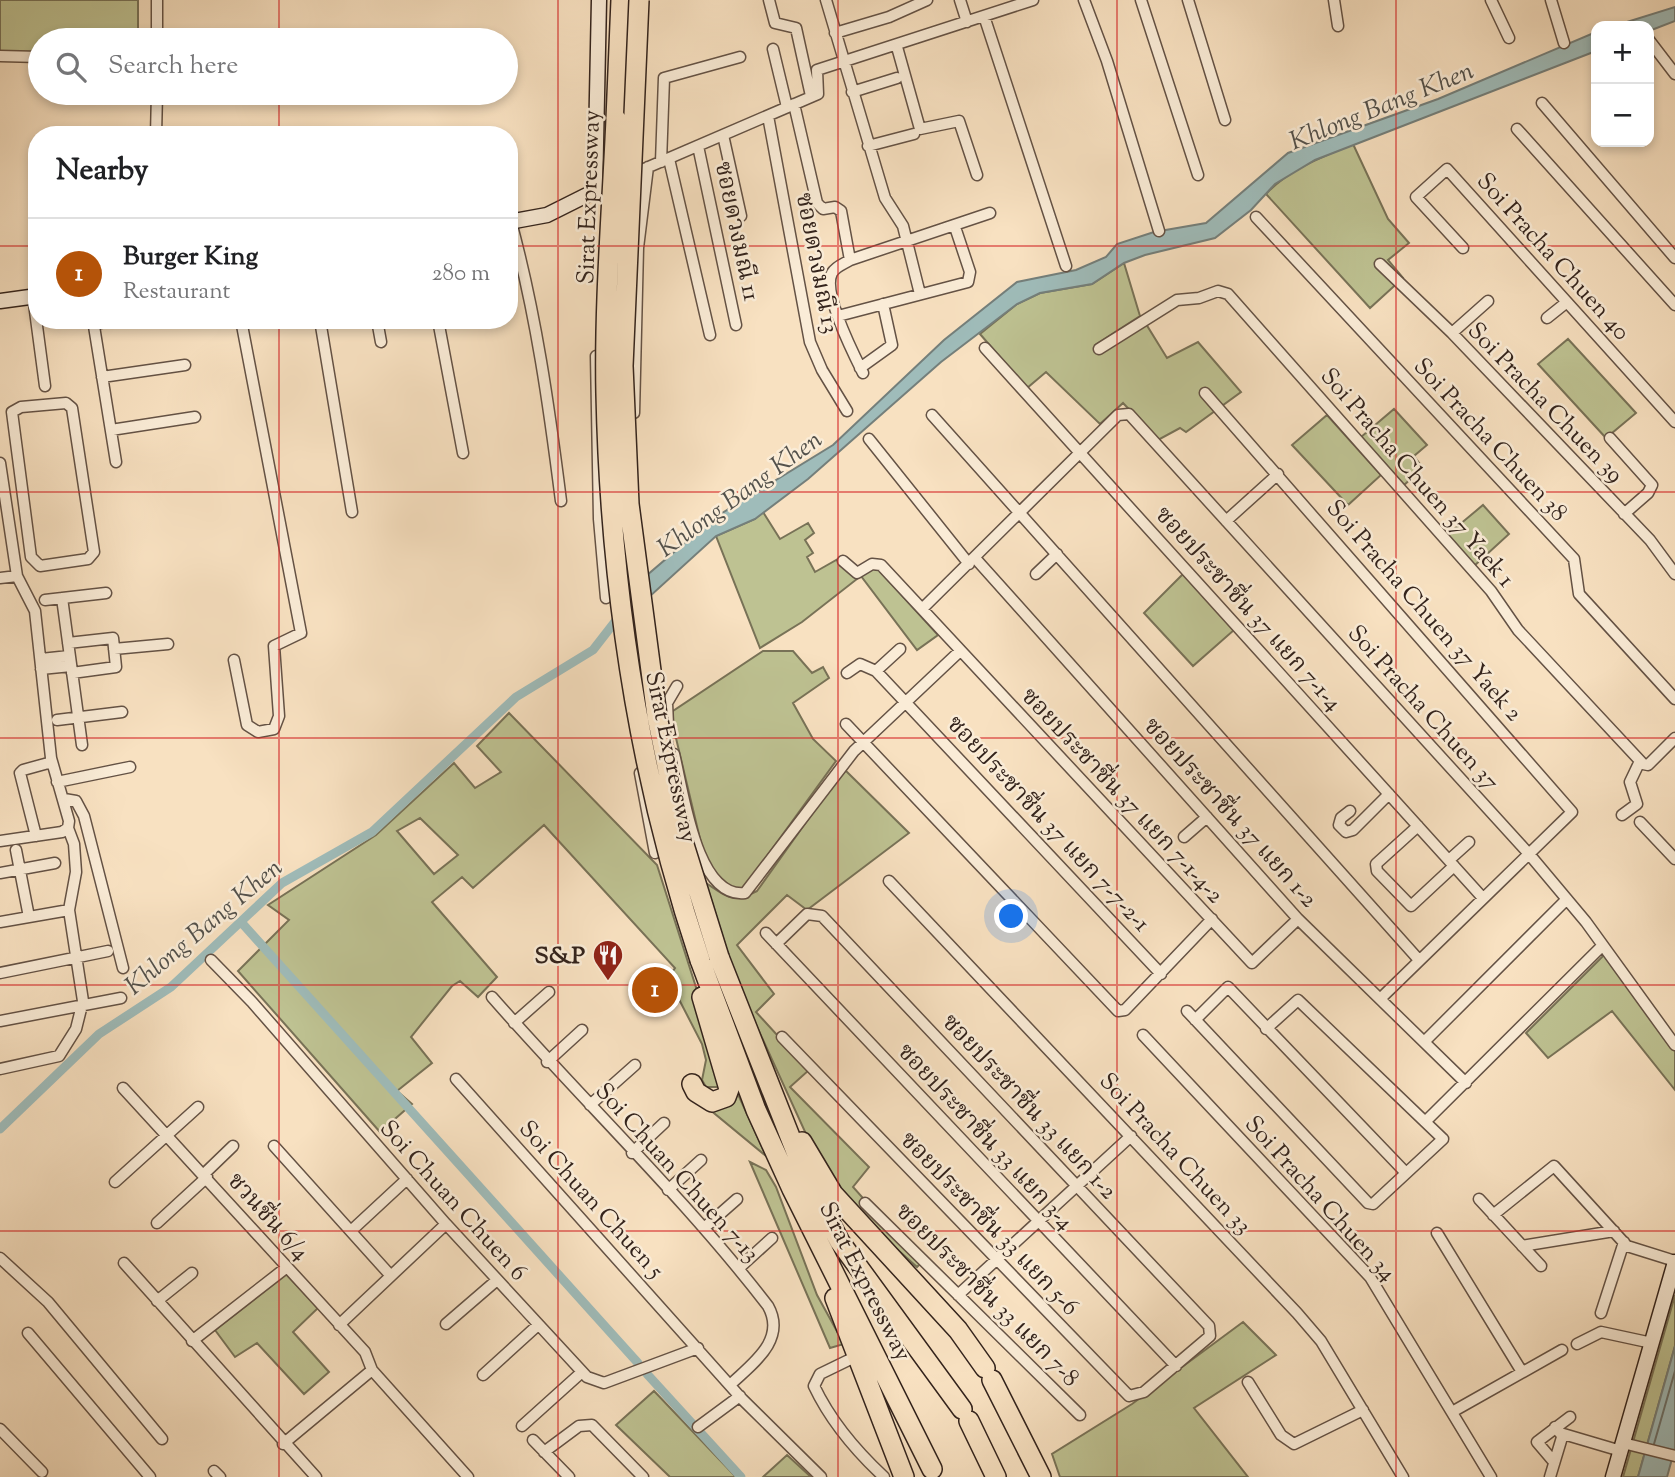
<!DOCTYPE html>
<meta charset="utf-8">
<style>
:root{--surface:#fff;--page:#f6f6f6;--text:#202124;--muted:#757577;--line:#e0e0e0;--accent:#b45309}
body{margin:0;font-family:"Sorts Mill Goudy","Noto Serif Thai",serif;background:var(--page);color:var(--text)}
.controls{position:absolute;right:21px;top:21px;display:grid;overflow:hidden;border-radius:14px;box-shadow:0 4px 10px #0003}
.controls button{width:63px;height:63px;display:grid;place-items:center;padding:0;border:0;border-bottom:2px solid var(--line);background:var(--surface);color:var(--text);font:35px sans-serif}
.you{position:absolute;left:1012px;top:917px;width:24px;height:24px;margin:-18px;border:5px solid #fff;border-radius:50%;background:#1a73e8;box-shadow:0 0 0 10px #1a73e833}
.badge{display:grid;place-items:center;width:46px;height:46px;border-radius:50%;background:var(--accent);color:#fff;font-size:23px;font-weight:700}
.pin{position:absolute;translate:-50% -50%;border:4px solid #fff;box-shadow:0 2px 7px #0006}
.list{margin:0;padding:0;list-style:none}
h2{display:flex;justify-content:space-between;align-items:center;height:91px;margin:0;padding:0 28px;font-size:30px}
h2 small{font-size:23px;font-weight:400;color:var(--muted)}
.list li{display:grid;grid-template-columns:46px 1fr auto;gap:21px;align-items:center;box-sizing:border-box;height:112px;padding:0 28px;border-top:2px solid var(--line)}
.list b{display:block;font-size:26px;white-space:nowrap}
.list p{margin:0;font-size:23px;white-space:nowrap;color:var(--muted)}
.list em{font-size:23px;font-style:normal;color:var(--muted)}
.icon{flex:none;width:38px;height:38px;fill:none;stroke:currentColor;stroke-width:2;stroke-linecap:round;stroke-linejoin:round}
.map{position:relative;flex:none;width:1675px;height:1477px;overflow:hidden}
.search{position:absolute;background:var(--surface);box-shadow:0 4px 10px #0003;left:28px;top:28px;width:490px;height:77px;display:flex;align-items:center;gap:18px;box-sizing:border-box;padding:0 24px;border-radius:38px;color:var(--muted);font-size:26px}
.panel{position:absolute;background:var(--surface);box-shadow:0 4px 10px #0003;left:28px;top:126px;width:490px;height:203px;border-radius:28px}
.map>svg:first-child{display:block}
</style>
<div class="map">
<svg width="1675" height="1477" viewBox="0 0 1675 1477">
<rect width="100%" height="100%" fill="#f8e1c1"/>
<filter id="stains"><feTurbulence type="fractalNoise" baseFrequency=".00286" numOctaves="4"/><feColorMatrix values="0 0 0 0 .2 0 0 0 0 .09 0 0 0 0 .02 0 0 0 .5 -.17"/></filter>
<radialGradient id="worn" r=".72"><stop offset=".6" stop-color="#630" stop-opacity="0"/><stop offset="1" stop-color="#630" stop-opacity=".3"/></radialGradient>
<path fill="#bec292" stroke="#787257" stroke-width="2" fill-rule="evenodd" d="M0 0H138V40H40V55L0 54Z
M1353 144 1388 219 1409 243 1388 260 1403 278 1370 308 1266 194C1289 169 1322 157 1353 144Z
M1124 263 1140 316 1095 345 1100 353 1146 324 1167 358 1198 342 1241 392 1186 432 1180 428 1158 440 1123 403 1100 424 1046 372 1027 388 980 334 1017 304 1040 293 1092 284Z
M1568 339 1636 413 1606 438 1538 364Z
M1394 409 1427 445 1414 456 1423 468 1404 485 1361 437Z
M1327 415 1381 475 1348 505 1292 445Z
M1483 505 1509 534 1474 566 1447 535Z
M763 512 780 539 808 523 814 533 805 540 813 553 807 557 815 572 838 559 857 579 802 622 760 648 716 536 755 519Z
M876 567 938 635 917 650 861 576Z
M1183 574 1234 630 1193 666 1144 613Z
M763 651H793L812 673 823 667 829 678 793 703 813 739 836 761 743 889 732 888 706 864 670 713Z
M509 713 657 865 724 1075 718 1087H706L702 1080 706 1060 702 1044 668 978 675 968 544 825 473 888 462 877 432 902 497 977 478 997 460 981 452 986 411 1037 432 1063 397 1091 412 1104 380 1132 238 971 289 920 268 905 376 835 454 763 475 788 501 772 477 746ZM420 818 458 855 434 874 397 831Z
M844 769 909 833 807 910 787 895 737 945 774 994 756 1012 809 1070 790 1087 869 1167 853 1187 921 1263 917 1267 861 1217 817 1158 737 983 706 883C727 897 732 904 757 891Z
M1603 956H1606L1675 1051V1090L1612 1011 1548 1058 1526 1033Z
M737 1092 766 1156 703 1104Z
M750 1162 766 1170 776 1187 817 1295 844 1344 830 1348Z
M286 1274 318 1308 293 1332 329 1372 304 1394 257 1343 235 1357 215 1330Z
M1675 1295V1346L1638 1477H1623Z
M1243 1322 1276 1355 1194 1408 1248 1477H1060L1052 1454 1132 1404Z
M654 1391 736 1477H670L616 1425Z
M787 1455 811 1477H763Z"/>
<path fill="#9fbcba" stroke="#747f7b" stroke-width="2" d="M1675 7V21L1649 31V26H1614Z
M1596 32V51L1315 160 1275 184 1251 210 1215 238 1145 255 1124 263 1092 284 1040 293 1017 304 941 362 808 479 755 519 716 536 648 598 646 576 714 518 833 445 944 340 1017 282 1076 270 1106 257 1117 244 1154 232 1206 223 1288 153 1438 99Z
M1675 1346V1448L1667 1477H1638Z"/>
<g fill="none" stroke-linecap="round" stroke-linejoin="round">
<path stroke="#69706b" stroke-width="2" d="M1654 1444 1675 1371"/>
<path stroke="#9fbcba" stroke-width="9" d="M241 922 638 1363
M0 1129 99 1034 171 987 282 883 372 832 516 697 593 650 621 614
M647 1374 741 1477"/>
<g stroke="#645245" stroke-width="13">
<path id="street" d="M769 0 775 23 796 28 811 96
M826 0 885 198 903 226 920 294
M960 0 967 22
M1084 0 1107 61 1159 231
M1141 0 1198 175
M1188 0 1225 120
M1334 0 1338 26
M1491 0 1509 38
M1551 0 1564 43
M984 16 1066 266
M835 33 889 17 927 0
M157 40V0
M1649 40 1675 74
M897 47 920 129 959 121 977 175
M773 49 787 107
M0 56 40 57
M852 92 897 78
M1542 103 1675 258
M794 104 817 203 823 209 835 207 841 211 850 260
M768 116 810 342 822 370 847 411
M1517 129 1675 305
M156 135 157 93
M723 135 741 216
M698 146 736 325
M868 146 914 134
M669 159 710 335
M661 162 664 78 740 57
M630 175 818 94 817 70 1033 0
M1256 217 1574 559 1579 594 1675 699
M511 222C536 314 549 406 561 501
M1463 248 1416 197 1447 169 1675 422
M1380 264 1452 333 1650 540 1675 574
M33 296 45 386
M838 316 968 282 970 272 955 227
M1547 318 1567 302
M93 320 116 462
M320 320 352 512
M377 320 381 342
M438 320 463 453
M94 324 116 320
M1452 333 1488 301
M985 348 1482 897
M1099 349 1177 300 1199 298 1218 291 1228 294 1491 591 1518 630 1643 764 1648 765 1675 738
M860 368 892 345 883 304
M863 373C854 355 822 292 832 273 836 266 844 264 850 260L990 213
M102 377 185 365
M1205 393 1572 812 1380 999
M66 403 72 408 94 552 88 559 40 566 31 557 12 412 21 407Z
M634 413 638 248 648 167
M932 415 1419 960
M111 430 195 417
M1610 438 1652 485 1648 493 1624 514
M869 439 969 564
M0 463 17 576 35 611 51 758 69 821 68 828 62 832 0 841
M1226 521 1278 474
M975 558 1298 919 1466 1083
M843 561 857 573 872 564 881 565 1252 963 1298 919
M1036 574 1057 554
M0 578 17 576
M62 598 82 745
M606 598 599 519 596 356 608 355
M45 600 106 593
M923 608 1118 415 1129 414 1529 854 1586 922 1675 1045
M68 643 113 638 116 667 72 673
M114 649 168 644
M41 659 69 656
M234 660 247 725 258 732 274 729 279 716 274 646 301 633 241 320
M41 669 71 666
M876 671 900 649
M847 673 860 664 876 671 1161 974
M57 720 122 712
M846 724 1118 1011 1125 1010 1212 919
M668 725 667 703 677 686
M674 754C683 790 696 899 745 893L854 751 960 651
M640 773 655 853
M57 782 130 767
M64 799 76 801 84 816 123 968
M1350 811 1341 818 1339 825 1346 832 1353 830 1389 794
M1622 815 1637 804 1630 782 1640 761
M1640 822 1675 859
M1418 826 1376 864 1377 871 1411 906 1454 866
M36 836 20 773 23 770 52 762
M1184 837 1207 817
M16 850 29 917
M1449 860 1469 842
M0 873 55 863
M889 881 1297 1313 1321 1341 1403 1477
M0 922 69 910
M766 933 1176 1366
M776 944 807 914 822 916 1209 1326 1210 1336 1144 1392 1129 1396 782 1037
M211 960 252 1002 446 1224 587 1377 604 1383 698 1348
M0 973 108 951
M492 997C583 1101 684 1197 768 1306 787 1340 752 1364 731 1384
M1187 1011 1368 1203 1373 1204 1443 1139 1298 1000 1266 1029
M1195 1020 1228 987 1406 1173
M0 1021 121 998
M514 1023 549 992
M1143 1035 1370 1277 1491 1477
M1424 1042 1566 900
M547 1062 582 1030
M0 1069 59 1056 76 1029 83 1001 69 910 76 872 74 844 68 828
M456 1079 742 1399 821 1477
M123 1088 365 1352 372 1370
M590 1105 635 1065
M1426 1121 1602 946
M274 1146 391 1276
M632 1153 664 1123
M204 1174 233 1146
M115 1182 198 1107
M668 1190 701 1160
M1479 1199 1541 1266
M865 1203 1080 1415
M1493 1215 1554 1166 1627 1246 1675 1261
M157 1223 207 1177
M704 1228 737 1199
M352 1230 407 1179
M1437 1233 1522 1372
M1522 1246 1614 1231
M0 1258 48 1302 162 1439
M124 1263 316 1477
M739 1268 772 1238
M958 1295 1131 1136
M157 1301 192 1273
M1601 1313 1624 1242
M446 1324 497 1280
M339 1325 446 1224
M28 1333 150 1477
M192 1341 287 1267
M1577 1344 1601 1332 1652 1343
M857 1356 820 1374 814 1386C831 1422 855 1450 884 1477
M372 1370 468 1477
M483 1375 538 1325
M1248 1382 1281 1435 1294 1444 1363 1410
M1452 1412 1562 1350
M522 1426 582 1372
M698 1427 740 1396
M1555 1427 1560 1433 1621 1451
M0 1429 42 1472
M533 1440 569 1477
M1623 1443 1675 1456
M283 1444 372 1370
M544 1452 579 1426 592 1425 643 1477
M1554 1462 1537 1442 1570 1417
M214 1471 220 1477
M1550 1477 1563 1434"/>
</g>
<g stroke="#33231c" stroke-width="17">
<path id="secondary" d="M509 222 547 215 595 191 599 0
M0 301 37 296
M1613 1477 1675 1262"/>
</g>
<g stroke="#33231c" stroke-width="22">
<path id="highway" d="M616 119 621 0
M719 957 806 1177 840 1242 962 1409
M700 960 756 1110 792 1189 932 1469
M692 1084 696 1092 712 1102 726 1097 729 1089 702 997
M802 1142 833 1194 958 1330 985 1368
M835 1298 904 1477
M992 1380 1041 1477
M969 1421 996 1477"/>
</g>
<use href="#street" stroke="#faecd7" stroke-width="10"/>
<use href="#secondary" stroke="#faecd7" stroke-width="14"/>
<use href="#highway" stroke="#f8e1c1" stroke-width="19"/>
<g stroke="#33231c" stroke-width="22" stroke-linecap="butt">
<path id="highway-bridge" d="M639 0 623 366 629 504 657 716 681 835 719 957
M616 119C612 210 604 303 606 394 610 586 639 778 700 960"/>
</g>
<use href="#highway-bridge" stroke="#f8e1c1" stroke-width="19"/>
</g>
<path fill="none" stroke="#d62828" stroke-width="2" stroke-opacity="0.55" d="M279 0V40M558 0V1477M838 0V1477M1117 0V1477M1396 0V1477M279 93V135M0 246H37M509 246H1675M279 320V1477M0 492H1675M0 738H1675M0 985H1675M0 1231H1675"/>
<defs>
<g id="restaurant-pin" transform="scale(1.575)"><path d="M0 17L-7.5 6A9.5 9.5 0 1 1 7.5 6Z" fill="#8f2418" stroke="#faecd7"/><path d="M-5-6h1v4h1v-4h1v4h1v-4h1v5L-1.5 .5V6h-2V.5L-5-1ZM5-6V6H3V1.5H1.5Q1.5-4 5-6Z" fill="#fff"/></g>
</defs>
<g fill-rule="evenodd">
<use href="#restaurant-pin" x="608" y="955"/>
</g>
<g text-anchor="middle" stroke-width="5" stroke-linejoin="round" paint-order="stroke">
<g font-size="24" fill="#33231c" stroke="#faecd7">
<text transform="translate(588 197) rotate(-88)" y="8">Sirat Expressway</text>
<text transform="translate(738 231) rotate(78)" y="8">ซอยดวงมณี 11</text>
<text transform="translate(1554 256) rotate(48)" y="8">Soi Pracha Chuen 40</text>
<text transform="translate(818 263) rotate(79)" y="8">ซอยดวงมณี 13</text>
<text transform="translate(1546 402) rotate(46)" y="8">Soi Pracha Chuen 39</text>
<text transform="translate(1491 439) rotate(47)" y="8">Soi Pracha Chuen 38</text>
<text transform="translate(1418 477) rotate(49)" y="8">Soi Pracha Chuen 37 Yaek 1</text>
<text transform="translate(1249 608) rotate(48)" y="8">ซอยประชาชื่น 37 แยก 7-1-4</text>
<text transform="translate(1425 610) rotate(49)" y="8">Soi Pracha Chuen 37 Yaek 2</text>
<text transform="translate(1424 707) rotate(48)" y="8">Soi Pracha Chuen 37</text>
<text transform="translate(672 757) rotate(78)" y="8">Sirat Expressway</text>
<text transform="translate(1123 795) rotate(47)" y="8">ซอยประชาชื่น 37 แยก 7-1-4-2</text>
<text transform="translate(1231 812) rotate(48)" y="8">ซอยประชาชื่น 37 แยก 1-2</text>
<text transform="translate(1049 823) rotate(47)" y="8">ซอยประชาชื่น 37 แยก 7-7-2-1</text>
<text transform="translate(1030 1106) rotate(47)" y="8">ซอยประชาชื่น 33 แยก 1-2</text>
<text transform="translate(986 1136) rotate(47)" y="8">ซอยประชาชื่น 33 แยก 3-4</text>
<text transform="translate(1176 1153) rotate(47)" y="8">Soi Pracha Chuen 33</text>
<text transform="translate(678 1172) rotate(48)" y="8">Soi Chuan Chuen 7-13</text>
<text transform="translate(1321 1198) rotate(48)" y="8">Soi Pracha Chuen 34</text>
<text transform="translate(592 1199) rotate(48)" y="8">Soi Chuan Chuen 5</text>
<text transform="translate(454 1200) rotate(48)" y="8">Soi Chuan Chuen 6</text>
<text transform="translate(269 1216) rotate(48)" y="8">ชวนชื่น 6/4</text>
<text transform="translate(990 1223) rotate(46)" y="8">ซอยประชาชื่น 33 แยก 5-6</text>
<text transform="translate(866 1281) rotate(63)" y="8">Sirat Expressway</text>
<text transform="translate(988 1294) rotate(45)" y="8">ซอยประชาชื่น 33 แยก 7-8</text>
</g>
<g font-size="24" font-weight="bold" fill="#33231c" stroke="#faecd7" text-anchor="end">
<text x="585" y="963">S&amp;P</text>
</g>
<g font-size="26" font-style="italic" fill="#53514b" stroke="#faecd7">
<text transform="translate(1381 105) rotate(-22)" y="9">Khlong Bang Khen</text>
<text transform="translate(739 493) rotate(-36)" y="9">Khlong Bang Khen</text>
<text transform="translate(203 926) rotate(-40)" y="9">Khlong Bang Khen</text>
</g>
</g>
<rect width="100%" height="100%" filter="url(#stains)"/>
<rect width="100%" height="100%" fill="url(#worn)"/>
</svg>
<div class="controls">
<button>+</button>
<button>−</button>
</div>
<div class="you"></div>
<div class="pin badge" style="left:655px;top:990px">1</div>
<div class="search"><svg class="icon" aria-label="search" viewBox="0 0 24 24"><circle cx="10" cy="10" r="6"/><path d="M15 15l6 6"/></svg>Search here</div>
<section class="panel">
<h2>Nearby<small></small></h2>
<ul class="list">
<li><span class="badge">1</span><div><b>Burger King</b><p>Restaurant</p></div><em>280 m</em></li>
</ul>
</section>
</div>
